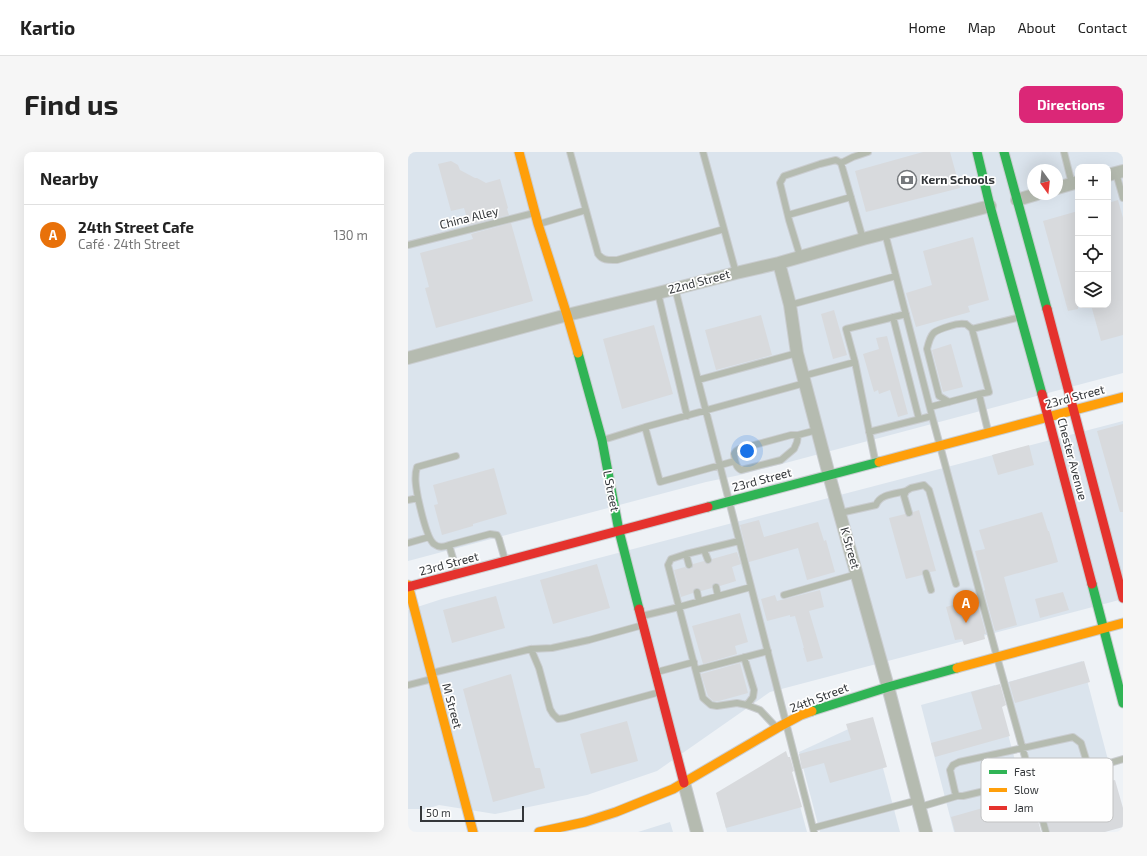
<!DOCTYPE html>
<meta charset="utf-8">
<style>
:root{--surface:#fff;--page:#f6f6f6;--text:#222;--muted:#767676;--line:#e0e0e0;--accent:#db2777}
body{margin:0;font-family:"Exo 2",sans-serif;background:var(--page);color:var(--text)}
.controls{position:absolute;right:12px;top:12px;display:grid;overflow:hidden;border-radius:8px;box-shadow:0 4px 16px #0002}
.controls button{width:36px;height:36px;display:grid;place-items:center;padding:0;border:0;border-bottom:1px solid var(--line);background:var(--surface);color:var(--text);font:20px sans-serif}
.compass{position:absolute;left:619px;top:12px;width:36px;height:36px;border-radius:50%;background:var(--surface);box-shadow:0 4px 16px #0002;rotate:165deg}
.scale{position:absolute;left:12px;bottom:10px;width:104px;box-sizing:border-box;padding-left:4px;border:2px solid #34373a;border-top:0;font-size:11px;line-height:14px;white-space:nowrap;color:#34373a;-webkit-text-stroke:3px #fefefe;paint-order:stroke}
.you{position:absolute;left:339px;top:299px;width:14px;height:14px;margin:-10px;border:3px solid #fff;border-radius:50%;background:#1a73e8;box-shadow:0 0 0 6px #1a73e833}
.badge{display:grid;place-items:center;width:26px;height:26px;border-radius:50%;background:var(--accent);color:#fff;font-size:13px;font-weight:700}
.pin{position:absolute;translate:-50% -33px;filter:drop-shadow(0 1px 2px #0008)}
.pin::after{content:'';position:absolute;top:21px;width:14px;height:12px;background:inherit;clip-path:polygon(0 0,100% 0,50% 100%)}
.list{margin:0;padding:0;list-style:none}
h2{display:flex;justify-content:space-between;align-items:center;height:52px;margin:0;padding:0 16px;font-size:17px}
h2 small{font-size:13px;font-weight:400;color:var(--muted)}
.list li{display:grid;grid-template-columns:26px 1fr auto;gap:12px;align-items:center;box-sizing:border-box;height:60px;padding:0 16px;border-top:1px solid var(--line)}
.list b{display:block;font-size:15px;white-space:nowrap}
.list p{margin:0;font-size:13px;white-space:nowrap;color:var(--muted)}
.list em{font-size:13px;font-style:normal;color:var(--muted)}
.icon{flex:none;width:22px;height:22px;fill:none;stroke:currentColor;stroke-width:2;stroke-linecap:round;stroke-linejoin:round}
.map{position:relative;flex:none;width:715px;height:680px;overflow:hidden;border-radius:8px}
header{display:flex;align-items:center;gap:24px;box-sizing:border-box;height:56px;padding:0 20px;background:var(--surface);border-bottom:1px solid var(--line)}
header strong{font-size:19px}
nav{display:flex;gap:22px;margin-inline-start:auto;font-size:14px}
.intro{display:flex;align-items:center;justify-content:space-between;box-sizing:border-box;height:96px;padding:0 24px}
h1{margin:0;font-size:28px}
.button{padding:10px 18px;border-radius:8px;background:var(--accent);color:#fff;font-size:14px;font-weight:700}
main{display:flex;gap:24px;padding:0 24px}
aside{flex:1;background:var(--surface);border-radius:8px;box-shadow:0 4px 16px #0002}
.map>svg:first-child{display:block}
</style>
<header>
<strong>Kartio</strong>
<nav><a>Home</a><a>Map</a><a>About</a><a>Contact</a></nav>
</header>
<div class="intro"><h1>Find us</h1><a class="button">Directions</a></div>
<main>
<aside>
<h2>Nearby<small></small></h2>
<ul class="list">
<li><span class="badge" style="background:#e8710a">A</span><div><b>24th Street Cafe</b><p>Café · 24th Street</p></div><em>130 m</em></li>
</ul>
</aside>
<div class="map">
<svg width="715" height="680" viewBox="0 0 715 680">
<rect width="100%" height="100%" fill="#eef2f6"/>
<path fill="#dbe4ed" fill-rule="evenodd" d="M0 0H715V221L332 323 298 330 0 409ZM670 15H700V153H670ZM625 18H649V42H625Z
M715 269V447L362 540 249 619 179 643 87 662 31 653 18 657H0V458L34 447Z
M674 509 715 665 685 680H639L600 530Z
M587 533 626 680H546L513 553Z
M462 567 492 680H412L391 600Z
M379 606 399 680H319L310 646Z
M262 670 265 680H230Z"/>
<path fill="#d8dadd" d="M515 0H542L552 36 458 60 447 19Z
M43 9 50 13 52 18 67 26H69L78 31 92 27 100 56 99 57 101 63 61 73 56 56 43 59 30 12Z
M710 48 715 66V183L693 189 683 153H700V51Z
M670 59V157L660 159 635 69Z
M103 71 125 149 28 176 17 136 21 135 12 101 65 87 63 82Z
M565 85 581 148 560 154 562 160 508 175 498 141 524 133 515 99Z
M426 158 439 203 425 207 413 162Z
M353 163 364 203 308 218 297 178Z
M246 173 265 242 214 257 195 187Z
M479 184 500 262 490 265 482 238 471 242 470 238 466 240 455 202 471 197 468 186Z
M543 192 555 235 535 240 524 198Z
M715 272V360H712L689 279Z
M621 293 626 313 590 323 584 303Z
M86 316 99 362 65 372V374L34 383 26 353 30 352 25 333Z
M511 358 528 419 522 420 521 418 517 417 515 418 514 423 498 427 481 366 497 362 498 364 502 365 504 364 505 360Z
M634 360 640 379H641L650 410 596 425 609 473 587 479 576 439 577 438 567 399 577 397 571 378Z
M351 368 356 385 410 370 416 389 418 388 427 420 399 428 390 396 341 410 332 373Z
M329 400 333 412 324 415 328 429 312 434 310 431H307L304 433V436L293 439 291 436H288L285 438V441L273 445 266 418 277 415 279 417H283L284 416 285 412 296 409 298 412H301L304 410V407Z
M189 412 202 456 145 472 132 428Z
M412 438 416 455 401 459 415 506 399 510 395 496H396L387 464 382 465V463L359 469 353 447 367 443 369 449Z
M655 440 661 458 632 466 627 447Z
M88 444 97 476 44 491 35 458Z
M568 446 578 482H576L577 487 556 493 554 487 547 488 538 455Z
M332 461 340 490 327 494 329 502 295 512 284 474Z
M676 509 682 530 607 551 601 530Z
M332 511 340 541 311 549H305L300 544 293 522Z
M103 522 127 616H132L137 636 85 650 55 537Z
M592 532 598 553 594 555 602 584 527 605 523 591 574 577 563 540Z
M465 565 479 615 422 631 416 611 394 617 391 602 443 588 438 572Z
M219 569 230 609 183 622 172 582Z
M378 599 380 605H382L386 619 384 620 394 655 318 676 308 641Z
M707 628 715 656V675L697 680H642L635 651 643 649 639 636 667 629 670 638Z
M617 644 620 655 626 653 633 680H547L543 665Z"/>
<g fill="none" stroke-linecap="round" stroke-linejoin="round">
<g stroke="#cacdd0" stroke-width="8">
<path id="lane" d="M162 0 190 102C195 109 201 108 209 108L316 77
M295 0 328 121
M656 0 664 32
M433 11 445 5 460 0
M708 21 715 46
M380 63 443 45
M131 72 178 58
M477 81 524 264 589 505 638 680
M0 93 126 61
M392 104 381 68 372 31 376 24 412 12 428 8 433 11 455 87
M267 136 290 228 406 680
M250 141 279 264
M382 153 488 124
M485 165 511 267
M395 224 447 210
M290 228 389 201
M571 242 581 240 564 177 613 165
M541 250 531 244 519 197C523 180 525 179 542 174 547 172 552 171 558 172L564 177
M522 255 571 242 580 279
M461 280 524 264
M390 283 389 290 386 297 373 308 333 318C327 315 327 308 326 302L328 299 331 297 383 283H390L409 278
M195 288 237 275
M467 308 447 210 438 177 498 162
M327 309 252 330 237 275 397 231
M10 346C8 335 6 325 9 315L48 304
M0 348 10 346C12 355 19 387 26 392 31 396 35 395 41 393L49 420
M432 361 468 353C472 342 487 342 498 339
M501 361 496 344 498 339 503 336 516 333 521 338 548 432
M331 389 278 402 263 407 260 413 271 455 343 435
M0 391 21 385
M41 393 82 382 89 383 91 387 97 408
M296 398 300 408
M278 402 281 413
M518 421 523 438
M308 435 310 444
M289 440 291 449
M376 443 449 422
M234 464 271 455 295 546 303 553 309 554 329 551 339 553 352 558 368 575
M123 497 131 516 142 557 145 562 150 567 157 566 252 540
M336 505 346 538 345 545 339 553
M288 518 360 499
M249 520 286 510
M24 521 123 497 144 496 181 488 235 473
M0 533 24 527
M681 617 673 591 665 585 551 610 545 613 542 618 547 640 549 644H555L636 625H643L685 616 715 607
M512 655 549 644
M405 676 510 648"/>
</g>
<g stroke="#cacdd0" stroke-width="14">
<path id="street" d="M700 23 715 19
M649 36 670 30
M609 48 629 42
M371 111 382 153 389 201 421 323 480 535 518 680
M0 206 159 163 250 141 328 121 371 111 455 87 582 54
M276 631 289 680"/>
</g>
<g stroke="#cacdd0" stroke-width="11">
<path id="fast" d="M569 0 582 54 634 242
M596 0 639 157
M170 201 194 288 211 379 231 457
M300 355 471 310
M684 432 715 551
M404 559 480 535 549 516"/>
</g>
<g stroke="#cacdd0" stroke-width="11">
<path id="slow" d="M111 0 130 72 159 163 170 201
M471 310 715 245
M0 433 65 680
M549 516 715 471
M131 680 177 670 208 660 265 637 369 576 393 563 404 559"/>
</g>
<g stroke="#cacdd0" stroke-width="11">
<path id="jam" d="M639 157 715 446
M634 242 684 432
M0 435 300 355
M231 457 276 631"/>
</g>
<use href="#lane" stroke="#b5bbb0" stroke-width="6"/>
<use href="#street" stroke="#b5bbb0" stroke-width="12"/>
<use href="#fast" stroke="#30b455" stroke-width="9"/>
<use href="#slow" stroke="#ff9f0a" stroke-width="9"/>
<use href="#jam" stroke="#e5322d" stroke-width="9"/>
</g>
<defs>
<g id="bank-ring" transform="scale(1)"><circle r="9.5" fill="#fefefe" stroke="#75787c" stroke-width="1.5"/><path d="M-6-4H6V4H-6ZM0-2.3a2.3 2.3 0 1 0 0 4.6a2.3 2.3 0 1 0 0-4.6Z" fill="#75787c"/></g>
</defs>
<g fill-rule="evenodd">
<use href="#bank-ring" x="499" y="28"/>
</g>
<g text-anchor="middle" stroke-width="3.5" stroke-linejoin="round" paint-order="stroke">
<g font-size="12" font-weight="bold" fill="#34373a" stroke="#fefefe" text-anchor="start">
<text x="513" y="32">Kern Schools</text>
</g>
<g font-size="12" fill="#34373a" stroke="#fefefe">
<text transform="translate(61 66) rotate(-14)" y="4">China Alley</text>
<text transform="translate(291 130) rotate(-15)" y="4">22nd Street</text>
<text transform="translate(667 245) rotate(-15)" y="4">23rd Street</text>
<text transform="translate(664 307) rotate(75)" y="4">Chester Avenue</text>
<text transform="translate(354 328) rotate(-15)" y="4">23rd Street</text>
<text transform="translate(203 339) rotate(79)" y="4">L Street</text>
<text transform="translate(442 396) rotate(74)" y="4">K Street</text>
<text transform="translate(41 412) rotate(-15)" y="4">23rd Street</text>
<text transform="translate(411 546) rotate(-21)" y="4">24th Street</text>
<text transform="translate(44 554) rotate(75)" y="4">M Street</text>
</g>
</g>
<rect x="573" y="606" width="132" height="64" rx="6" fill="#fefefe" stroke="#c1c2c3" stroke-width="1"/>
<rect x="581" y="618" width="18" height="4" fill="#30b455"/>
<rect x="581" y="636" width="18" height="4" fill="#ff9f0a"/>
<rect x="581" y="654" width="18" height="4" fill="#e5322d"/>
<g font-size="11" fill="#34373a">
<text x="606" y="624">Fast</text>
<text x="606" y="642">Slow</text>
<text x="606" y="660">Jam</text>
</g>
</svg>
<div class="controls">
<button>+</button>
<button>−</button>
<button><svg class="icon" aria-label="locate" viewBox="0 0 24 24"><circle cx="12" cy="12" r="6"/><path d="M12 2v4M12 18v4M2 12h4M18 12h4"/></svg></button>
<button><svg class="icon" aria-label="layers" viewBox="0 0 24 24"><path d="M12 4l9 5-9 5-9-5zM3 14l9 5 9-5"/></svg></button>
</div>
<svg class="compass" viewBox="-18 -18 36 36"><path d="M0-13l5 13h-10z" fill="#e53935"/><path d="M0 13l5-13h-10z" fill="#767676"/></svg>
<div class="scale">50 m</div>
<div class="you"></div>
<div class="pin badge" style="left:558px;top:471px;background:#e8710a">A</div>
</div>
</main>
